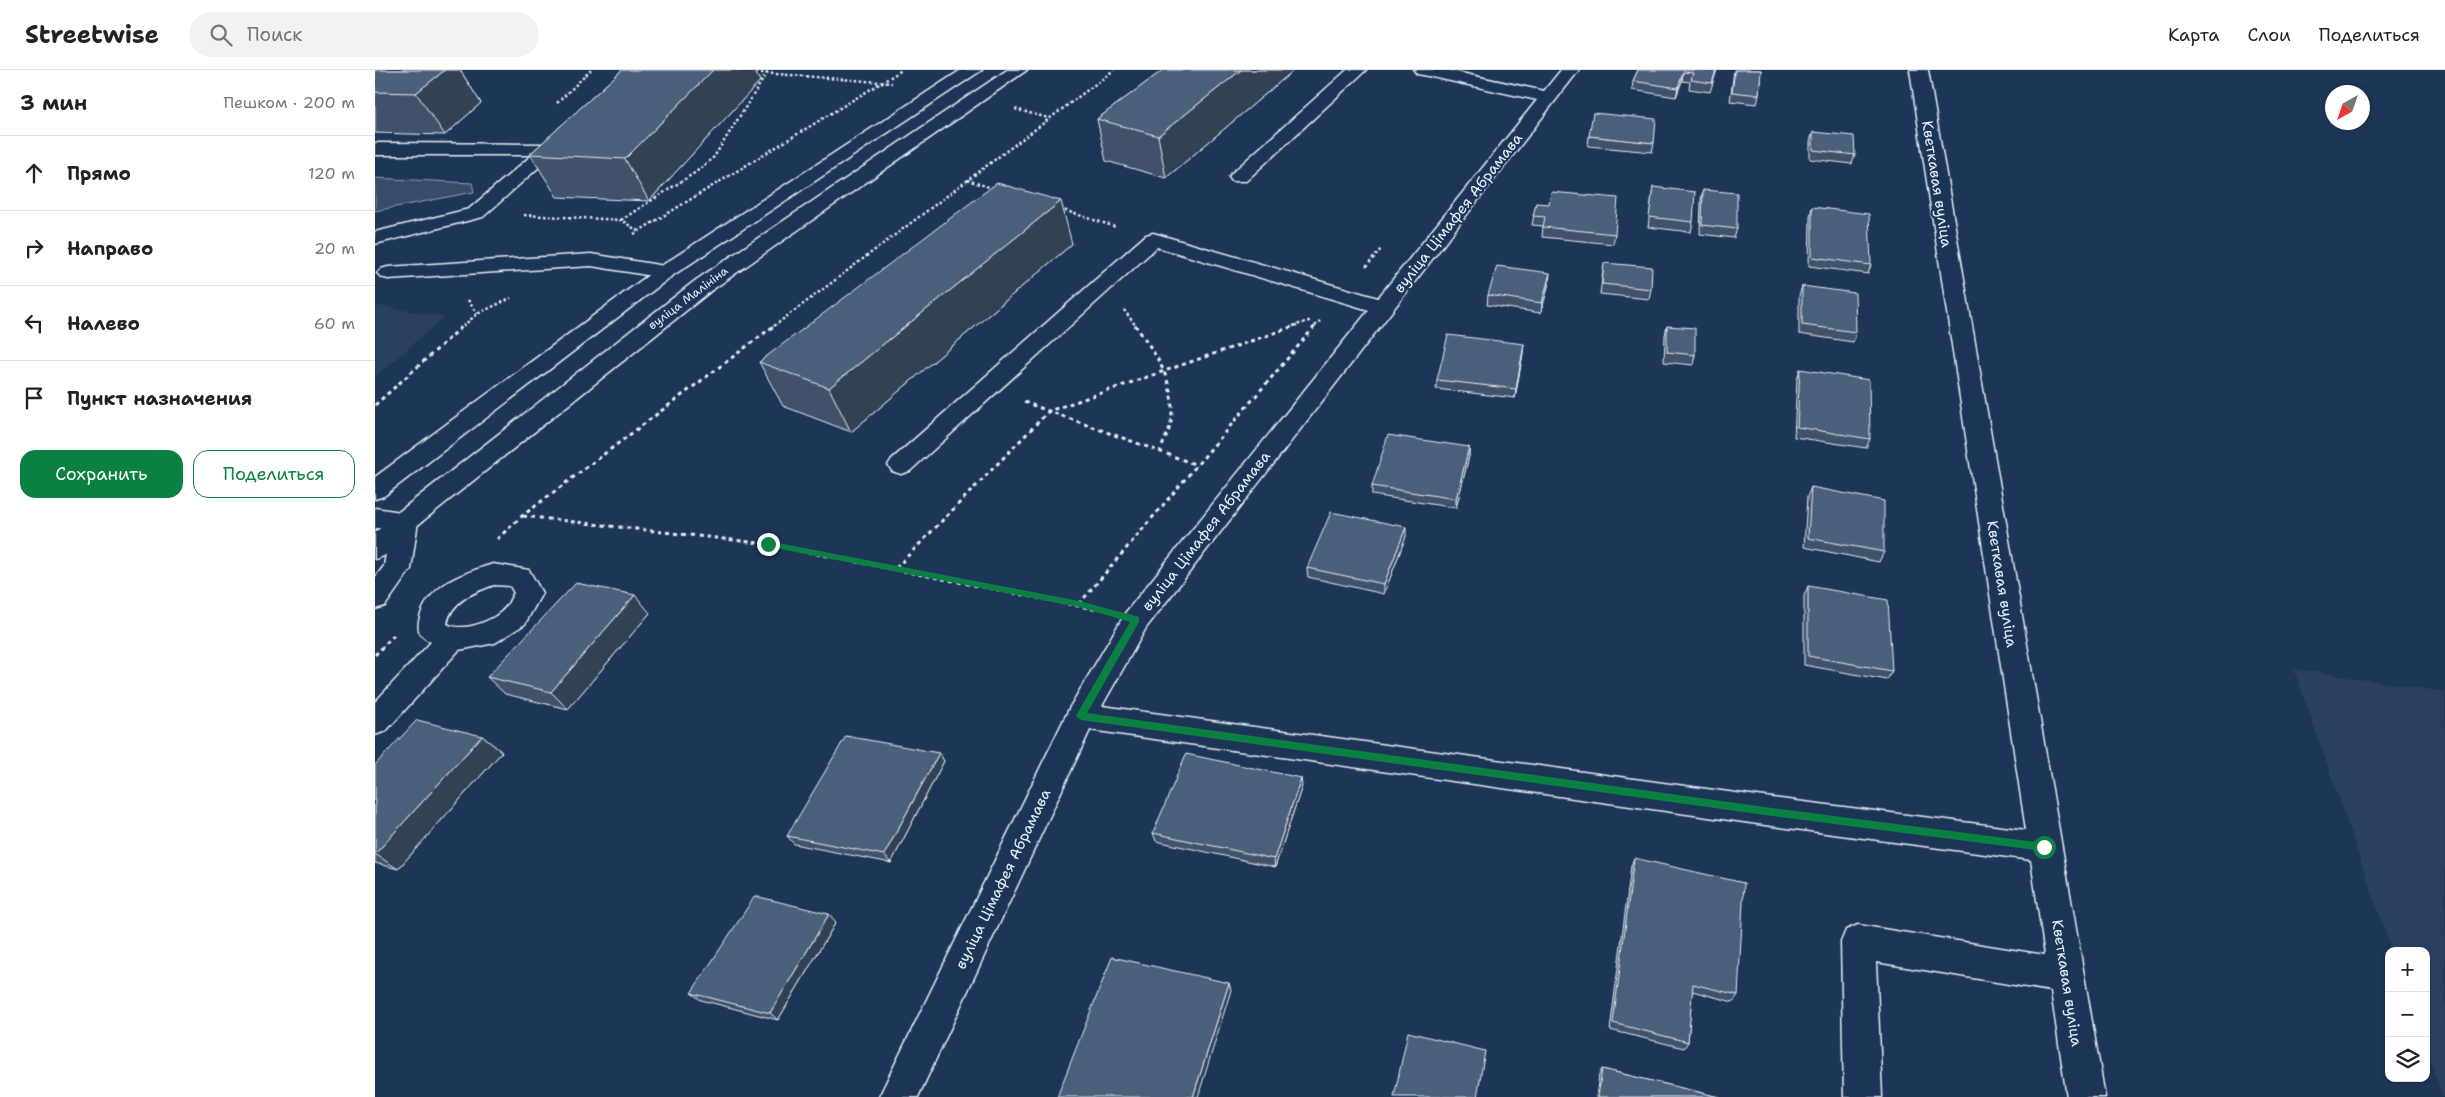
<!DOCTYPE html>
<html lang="ru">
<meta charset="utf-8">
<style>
:root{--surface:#fff;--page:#f2f2f2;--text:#222;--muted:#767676;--line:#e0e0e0;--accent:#0b8043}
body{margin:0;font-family:"Shantell Sans",sans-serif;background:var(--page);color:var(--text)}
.controls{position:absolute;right:15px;bottom:15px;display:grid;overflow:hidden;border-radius:10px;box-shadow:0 1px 4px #0004}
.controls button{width:45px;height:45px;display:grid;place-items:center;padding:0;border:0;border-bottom:1px solid var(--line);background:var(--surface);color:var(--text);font:25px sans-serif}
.compass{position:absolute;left:1950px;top:15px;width:45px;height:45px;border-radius:50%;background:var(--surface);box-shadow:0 1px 4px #0004;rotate:220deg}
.stop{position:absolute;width:15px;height:15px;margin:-11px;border:4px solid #0b8043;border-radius:50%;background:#fff}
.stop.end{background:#0b8043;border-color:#fff;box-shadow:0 1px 5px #0008}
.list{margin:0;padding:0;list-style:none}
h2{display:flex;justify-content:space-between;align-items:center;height:65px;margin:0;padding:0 20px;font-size:21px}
h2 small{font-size:16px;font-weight:400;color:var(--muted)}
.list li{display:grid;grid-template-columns:32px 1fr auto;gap:15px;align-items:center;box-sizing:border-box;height:75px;padding:0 20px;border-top:1px solid var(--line)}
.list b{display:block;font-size:19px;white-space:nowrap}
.list em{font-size:16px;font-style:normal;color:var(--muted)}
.actions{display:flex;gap:10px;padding:15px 20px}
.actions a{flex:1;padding:11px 0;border:1px solid var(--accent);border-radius:15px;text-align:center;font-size:18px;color:var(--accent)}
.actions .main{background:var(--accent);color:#fff}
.icon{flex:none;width:28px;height:28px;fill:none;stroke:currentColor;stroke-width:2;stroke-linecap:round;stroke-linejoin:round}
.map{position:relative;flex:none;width:2070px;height:1027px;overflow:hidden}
header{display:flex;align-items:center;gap:30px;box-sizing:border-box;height:70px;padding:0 25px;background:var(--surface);border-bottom:1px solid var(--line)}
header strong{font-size:24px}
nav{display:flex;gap:28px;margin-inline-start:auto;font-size:18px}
.search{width:350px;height:45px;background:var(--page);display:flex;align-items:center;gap:12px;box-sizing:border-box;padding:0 18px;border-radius:28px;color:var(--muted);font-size:19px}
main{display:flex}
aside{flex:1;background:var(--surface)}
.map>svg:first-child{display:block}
</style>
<header>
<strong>Streetwise</strong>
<div class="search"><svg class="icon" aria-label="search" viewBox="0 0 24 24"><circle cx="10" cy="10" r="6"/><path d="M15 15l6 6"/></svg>Поиск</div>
<nav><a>Карта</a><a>Слои</a><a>Поделиться</a></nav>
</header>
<main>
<aside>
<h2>3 мин<small>Пешком · 200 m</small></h2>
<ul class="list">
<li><svg class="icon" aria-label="ahead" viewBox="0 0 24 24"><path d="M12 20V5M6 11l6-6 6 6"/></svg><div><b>Прямо</b></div><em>120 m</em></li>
<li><svg class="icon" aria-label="right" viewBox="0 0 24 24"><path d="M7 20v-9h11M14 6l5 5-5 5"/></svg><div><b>Направо</b></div><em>20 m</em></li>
<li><svg class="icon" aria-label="left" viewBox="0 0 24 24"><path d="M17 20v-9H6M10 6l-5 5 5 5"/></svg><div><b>Налево</b></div><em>60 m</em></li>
<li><svg class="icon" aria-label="arrive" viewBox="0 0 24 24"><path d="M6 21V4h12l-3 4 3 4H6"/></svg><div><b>Пункт назначения</b></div></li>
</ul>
<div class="actions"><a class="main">Сохранить</a><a>Поделиться</a></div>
</aside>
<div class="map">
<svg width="2070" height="1027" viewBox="0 0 2070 1027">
<rect width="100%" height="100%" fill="#1d3557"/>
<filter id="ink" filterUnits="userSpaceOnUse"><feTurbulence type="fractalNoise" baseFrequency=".02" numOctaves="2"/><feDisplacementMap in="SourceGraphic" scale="10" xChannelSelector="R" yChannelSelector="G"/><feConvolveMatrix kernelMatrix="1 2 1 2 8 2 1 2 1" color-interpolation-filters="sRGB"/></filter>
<g filter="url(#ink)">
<path fill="#2a4162" d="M0 235 69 247 0 307Z
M1919 599 2070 622V1027H2068L2051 980V881H2017Z"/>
<path fill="#374d6c" stroke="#909fb2" d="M0 108 97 113 99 122 0 141Z"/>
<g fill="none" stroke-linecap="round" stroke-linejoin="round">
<g stroke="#e8f1f8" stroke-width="3">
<path id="minor" d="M972 0H991L871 111H857L854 107 857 103Z
M1039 0H1072L1169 21 1186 0H1204L771 558 727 636 1397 728 1651 760 1535 0H1553L1730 1027H1692L1676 921 1501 892 1507 1027H1469L1466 872 1471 860 1483 855 1670 885 1656 790 1397 756 715 660 543 1027H504L695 637 751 542 994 240 782 177 535 401 526 404 517 401 513 395 517 389 771 165 778 163 785 165 1003 228 1162 30 1048 5 1042 4Z
M192 58 198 59 201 63 198 67 108 147 0 174V162L94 139 157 85H0V73L170 74 186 59Z
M216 184 290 196 297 198 301 202 297 206 290 208 216 196 13 209 6 207 2 203 6 199 13 197Z
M0 438 39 444 43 451 36 499 10 536 0 539V508L9 496 15 459 0 458Z
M118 494 154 500 167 523 150 554 120 573 84 580 11 661 0 665V632L56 572C46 567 42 562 44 551 52 515 86 504 118 494ZM119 515 135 516 139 523C136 527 134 533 131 537 120 551 88 563 72 554 76 531 99 522 119 515Z"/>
</g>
<g stroke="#e8f1f8" stroke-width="3">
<path id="major" d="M586 0H607L297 206 9 426 0 429V407L283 198Z
M632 0H652L337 220 39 458 9 486 0 489V463L21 444 321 210Z"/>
</g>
<path stroke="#e8f1f8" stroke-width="2.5" stroke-dasharray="2.5 2.5" stroke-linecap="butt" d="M376 2 517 13
M182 33 216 0
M640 39 673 48
M592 110 620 119
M685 139 741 157
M149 145 246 150 263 161
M246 150 321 102 339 87 392 3
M259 164 527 0
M991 197 1006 179
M93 230 102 244
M749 240 761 256
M88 256 102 244 136 228
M399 256 739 0
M918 256 937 250
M940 256 945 251"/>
<path stroke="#e8f1f8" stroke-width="3" stroke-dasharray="4 4" stroke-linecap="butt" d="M760 255C781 284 802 314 796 352 794 362 789 371 785 381
M649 332 822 395
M0 335 89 255
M148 446 393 474 724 540
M122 469 147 446 400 255
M521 498 674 341 922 255
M704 534 941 255
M0 585 19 565"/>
<use href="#minor" fill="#1d3557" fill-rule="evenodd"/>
<use href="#major" fill="#1d3557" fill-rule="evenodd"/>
</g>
<path fill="#3f5169" stroke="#e8f1f8" d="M0 0H85L106 33 70 65 0 63Z
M247 0H379L385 11 274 131 182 127 155 84Z
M788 0H919L791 108 731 91 722 49Z
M1263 0H1342L1335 22 1314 19 1315 12 1307 11 1301 27 1257 20 1258 11Z
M1359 0H1386L1384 25 1382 34 1355 31Z
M1438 62 1480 85 1477 94 1435 89V71Z
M1214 66 1279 73 1277 82 1213 76Z
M1278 117 1318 152 1316 162 1273 157Z
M1328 120 1362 159 1359 168 1325 164 1326 129Z
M1161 133 1240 164 1238 174 1167 167 1168 156 1157 155Z
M1437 137 1496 195 1493 204 1434 196 1435 146Z
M697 174 476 362 408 336 384 292Z
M1229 193 1276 219 1274 229 1225 224Z
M1174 213 1166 243 1112 235 1113 225Z
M1427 216 1481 262 1478 272 1424 264V226Z
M1292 256 1320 285 1318 295 1289 292 1290 265Z
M1148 283 1140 328 1061 319 1062 310Z
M1425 299 1495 369 1491 378 1419 367 1422 309Z
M1094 377V386L1081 438 997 425V416Z
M1436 417 1509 482 1504 492 1429 477 1432 427Z
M1031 466 1009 524 933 507 932 498Z
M1433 516 1517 601 1512 610 1429 595V526Z
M275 543 193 639 130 624 112 607Z
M107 666 127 682 23 799 0 793V695Z
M564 683 569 691 516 793 419 774 412 766Z
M927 716 900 797 781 771 778 763Z
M1259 788 1363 925 1358 932 1317 921 1313 972 1309 978 1235 960 1256 796Z
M461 852 403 950 326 930 316 923Z
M1227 999 1344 1027H1221L1224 1005Z"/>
<path fill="#334255" stroke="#e8f1f8" d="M70 0H85L106 33 70 65 41 23Z
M338 0H379L385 11 274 131 250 89Z
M866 0H919L791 108 783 66Z
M1308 2 1307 11 1301 27 1303 18Z
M686 131 697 174 476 362 454 318Z
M1175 203 1174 213 1166 243 1167 233Z
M1149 274 1148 283 1140 328 1141 319Z
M1094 377V386L1081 438V429Z
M1031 457V466L1009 524V514Z
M260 525 275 543 193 639 176 622Z
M107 666 127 682 23 799 0 784Z
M564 683 569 691 516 793 509 785Z
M926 708 927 716 900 797 899 789Z
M454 844 461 852 403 950 395 943Z
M854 913 856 920 823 1027H818Z"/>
<path fill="#495e7a" stroke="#e8f1f8" d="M0 0H70L41 23 0 22Z
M247 0H338L250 89 155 84Z
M788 0H866L783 66 722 49Z
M1263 0H1341L1337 13 1316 10 1318 3 1308 2 1303 18 1258 11Z
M1360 0H1386L1384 25 1357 22Z
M1218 43 1281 49 1279 73 1214 66Z
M1438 62 1479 66 1480 85 1438 80Z
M622 113 686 131 454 318 384 292Z
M1278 117 1320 122 1318 152 1274 147Z
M1328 120 1362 123V159L1327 155Z
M1176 122 1243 128 1240 164 1168 157 1170 147 1158 146 1161 133 1174 134Z
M1437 137 1494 144 1496 195 1437 187Z
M1229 193 1277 197 1276 219 1227 214Z
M1122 196 1175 203 1167 233 1113 225Z
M1427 216 1480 223 1481 262 1427 255Z
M1292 256 1320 258V285L1292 282Z
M1073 265 1149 274 1141 319 1062 310Z
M1425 299 1494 310 1495 369 1422 357Z
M1013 365 1094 377 1081 429 997 416Z
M1436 417 1509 431V482L1433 468Z
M956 442 1031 457 1009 514 932 498Z
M201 513 260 525 176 622 112 607Z
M1433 516 1513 530 1517 601 1433 586Z
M42 650 107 666 0 784V695Z
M471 666 564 683 509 785 412 766Z
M811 684 926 708 899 789 778 763Z
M1259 788 1369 813 1363 925 1318 914 1313 972 1238 953Z
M380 826 454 844 395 943 316 923Z
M737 887 854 913 818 1027H682Z
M1033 962 1110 981 1102 1027H1019Z
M1227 999 1344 1027H1223Z"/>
</g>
<path fill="#0b8043" d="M393 471 704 531 764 547V552L712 643 1397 738 1669 773 1674 777 1669 781 1397 746 706 650 701 646 702 644 755 552 704 537 390 476V472Z"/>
<g text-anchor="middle" stroke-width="4.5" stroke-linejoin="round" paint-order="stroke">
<g font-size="12" fill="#e8f1f8" stroke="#1d3557">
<text transform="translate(313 228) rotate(-37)" y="4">вуліца Малініна</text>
</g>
<g font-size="15" fill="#e8f1f8" stroke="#1d3557">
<text transform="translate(1562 114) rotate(81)" y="5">Кветкавая вуліца</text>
<text transform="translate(1083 143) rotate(-52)" y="5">вуліца Цімафея Абрамава</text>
<text transform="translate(831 461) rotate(-52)" y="5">вуліца Цімафея Абрамава</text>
<text transform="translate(1627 514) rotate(81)" y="5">Кветкавая вуліца</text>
<text transform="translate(628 809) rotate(-64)" y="5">вуліца Цімафея Абрамава</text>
<text transform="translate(1692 913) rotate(81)" y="5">Кветкавая вуліца</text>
</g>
</g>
</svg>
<div class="controls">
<button>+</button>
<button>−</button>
<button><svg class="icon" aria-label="layers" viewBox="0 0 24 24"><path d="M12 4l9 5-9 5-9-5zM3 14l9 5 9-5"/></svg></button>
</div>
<svg class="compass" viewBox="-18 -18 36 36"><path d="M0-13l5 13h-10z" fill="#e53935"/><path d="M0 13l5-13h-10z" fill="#767676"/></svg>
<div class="stop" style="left:1669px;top:777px"></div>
<div class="stop end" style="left:393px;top:474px"></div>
</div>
</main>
